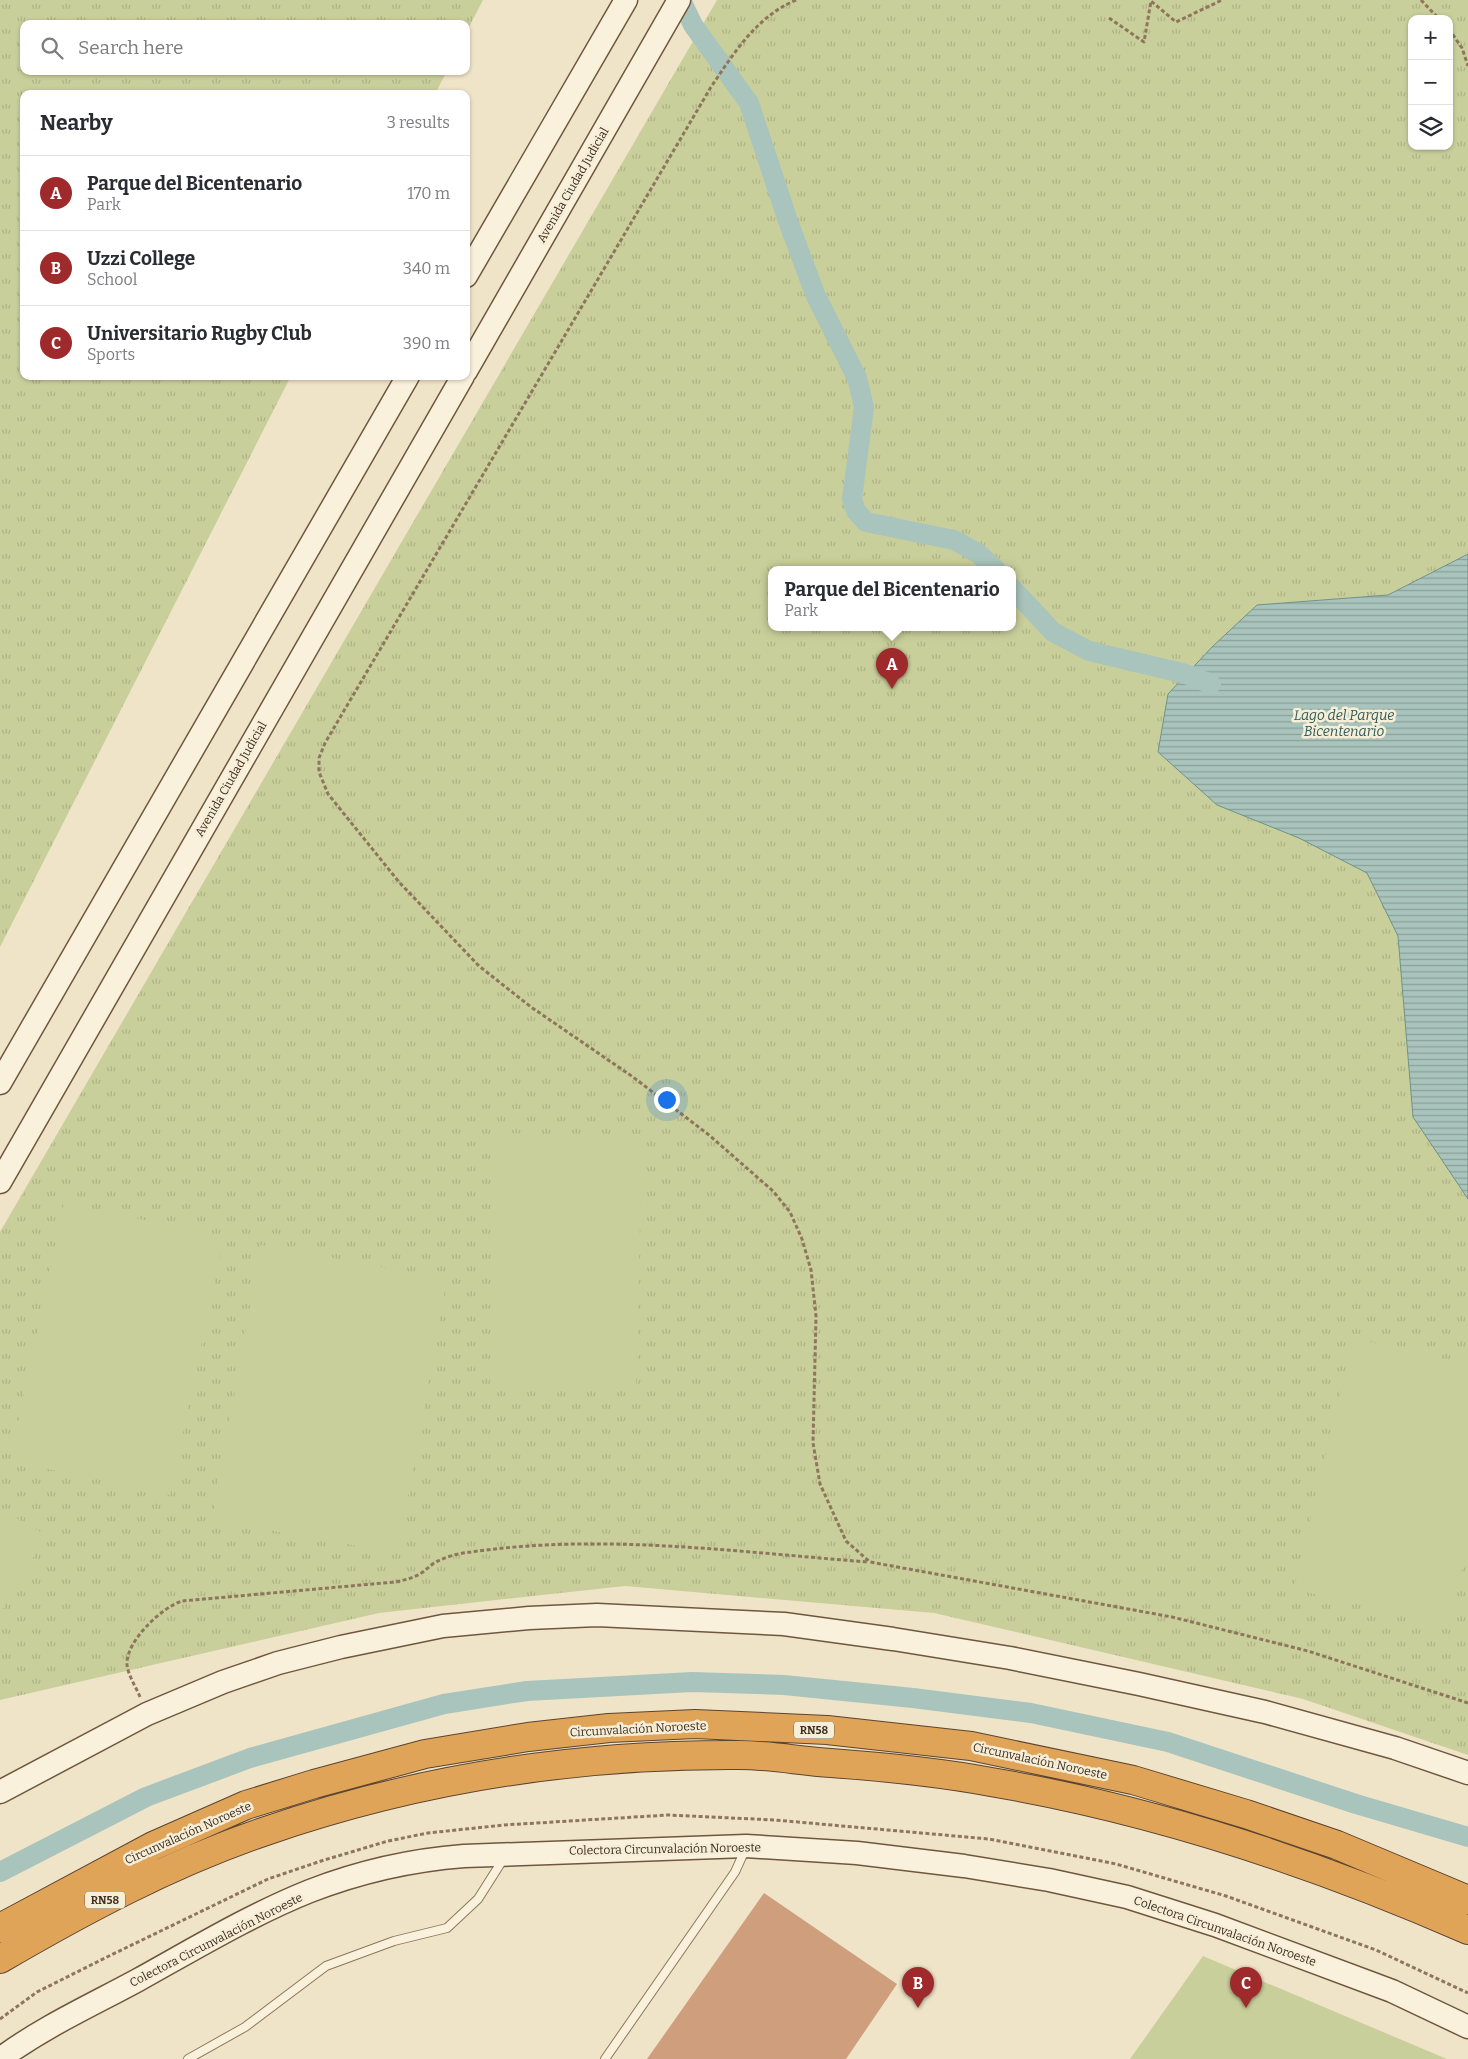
<!DOCTYPE html>
<meta charset="utf-8">
<style>
:root{--surface:#fff;--page:#f7f7f7;--text:#2b2b33;--muted:#7c7c81;--line:#e1e1e2;--accent:#9e2a2b}
body{margin:0;font-family:Bitter,serif;background:var(--page);color:var(--text)}
.controls{position:absolute;right:15px;top:15px;display:grid;overflow:hidden;border-radius:10px;box-shadow:0 1px 4px #0004}
.controls button{width:45px;height:45px;display:grid;place-items:center;padding:0;border:0;border-bottom:1px solid var(--line);background:var(--surface);color:var(--text);font:25px sans-serif}
.you{position:absolute;left:666px;top:1099px;width:18px;height:18px;margin:-12px;border:4px solid #fff;border-radius:50%;background:#1a73e8;box-shadow:0 0 0 8px #1a73e833}
.badge{display:grid;place-items:center;width:32px;height:32px;border-radius:50%;background:var(--accent);color:#fff;font-size:16px;font-weight:700}
.pin{position:absolute;translate:-50% -41px;filter:drop-shadow(0 1px 2px #0008)}
.pin::after{content:'';position:absolute;top:26px;width:18px;height:15px;background:inherit;clip-path:polygon(0 0,100% 0,50% 100%)}
.popup{position:absolute;left:768px;top:566px;width:248px;height:65px;box-sizing:border-box;display:grid;place-content:center;border-radius:10px;background:var(--surface);filter:drop-shadow(0 1px 4px #0005);font-size:16px;white-space:nowrap;color:var(--muted)}
.popup b{font-size:19px;color:var(--text)}
.popup::after{content:'';position:absolute;left:50%;top:100%;margin-left:-10px;border:10px solid transparent;border-top-color:var(--surface)}
.list{margin:0;padding:0;list-style:none}
h2{display:flex;justify-content:space-between;align-items:center;height:65px;margin:0;padding:0 20px;font-size:21px}
h2 small{font-size:16px;font-weight:400;color:var(--muted)}
.list li{display:grid;grid-template-columns:32px 1fr auto;gap:15px;align-items:center;box-sizing:border-box;height:75px;padding:0 20px;border-top:1px solid var(--line)}
.list b{display:block;font-size:19px;white-space:nowrap}
.list p{margin:0;font-size:16px;white-space:nowrap;color:var(--muted)}
.list em{font-size:16px;font-style:normal;color:var(--muted)}
.icon{flex:none;width:28px;height:28px;fill:none;stroke:currentColor;stroke-width:2;stroke-linecap:round;stroke-linejoin:round}
.map{position:relative;flex:none;width:1468px;height:2059px;overflow:hidden}
.search{position:absolute;background:var(--surface);box-shadow:0 1px 4px #0004;left:20px;top:20px;width:450px;height:55px;display:flex;align-items:center;gap:12px;box-sizing:border-box;padding:0 18px;border-radius:10px;color:var(--muted);font-size:19px}
.panel{position:absolute;background:var(--surface);box-shadow:0 1px 4px #0004;left:20px;top:90px;width:450px;height:290px;border-radius:10px}
.map>svg:first-child{display:block}
</style>
<div class="map">
<svg width="1468" height="2059" viewBox="0 0 1468 2059">
<defs>
<pattern id="grass-tufts" width="24" height="20" patternUnits="userSpaceOnUse" patternTransform="scale(1.25)"><rect width="24" height="20" fill="#c9cf9b"/><path d="M3 7l-1-3M5 7V3M7 7l1-3M15 17l-1-3M17 17v-4M19 17l1-3" fill="none" stroke="#aeb285"/></pattern>
<pattern id="water-rules" width="6" height="5" patternUnits="userSpaceOnUse" patternTransform="scale(1.25)"><rect width="6" height="5" fill="#a9c4bc"/><path d="M0 2.5h6" fill="none" stroke="#8ba098"/></pattern>
</defs>
<rect width="100%" height="100%" fill="#f0e4c8"/>
<path fill="url(#grass-tufts)" fill-rule="evenodd" d="M0 0H483L466 33V24H24V71H447L435 94H24V376H291L0 947Z
M717 0H1468V1755L1303 1699 934 1613 625 1586 379 1613 0 1700V1232ZM1412 19H1449V146H1412ZM772 570H1012V628H772Z"/>
<path fill="#c9cf9b" d="M496 1133 642 1137 636 1390 490 1386Z
M64 1203 224 1237 170 1495 10 1461Z
M261 1245 447 1279 398 1553 212 1520Z
M1354 1338 1468 1366V1544L1448 1626 1294 1589Z
M0 1509 46 1535 0 1614Z
M1203 1956 1447 2059H1130Z"/>
<path fill="url(#water-rules)" stroke="#6f938a" d="M1468 554V1199L1413 1117 1398 936 1367 873 1299 838 1217 805 1158 752 1168 694 1212 647 1257 605 1388 595Z"/>
<g fill="none" stroke-linecap="round" stroke-linejoin="round">
<path stroke="#a9c4bc" stroke-width="20" d="M681 0 693 25 749 103 788 221 815 294 857 378 864 407 852 499 856 511 866 522 954 540 979 554 996 570
M1012 588 1053 632 1089 651 1186 674 1211 684
M0 1872 146 1797 250 1758 444 1704 527 1691 692 1682 784 1685 913 1698 1031 1713 1168 1742 1356 1804 1468 1837"/>
</g>
<path fill="#cf9f7d" d="M764 1893 897 1984 846 2059H647Z"/>
<g fill="none" stroke-linecap="round" stroke-linejoin="round">
<g stroke="#8d765c" stroke-width="10">
<path id="lane" d="M188 2059 245 2027 326 1966 394 1941 447 1928 478 1899 504 1858
M605 2059 735 1872 745 1850"/>
</g>
<g stroke="#6f573f" stroke-width="25">
<path id="secondary" d="M466 276 626 0
M466 371 679 0
M0 1083 408 376
M0 1182 463 376
M0 1792 147 1714 223 1682 278 1663 341 1647 443 1626 529 1618 597 1615 784 1624 893 1639 1010 1658 1139 1684 1265 1712 1395 1748 1468 1773
M0 2059C43 2027 92 2005 138 1980 194 1949 250 1915 310 1891 359 1872 412 1860 464 1856L746 1846 857 1853 964 1866 1049 1880 1127 1897 1215 1925 1392 1991 1468 2027"/>
</g>
<g stroke="#5b4430" stroke-width="30">
<path id="highway" d="M0 1928 153 1846 246 1805 314 1784 425 1754 528 1737 609 1728 695 1724 827 1730 971 1746 1133 1780 1246 1814 1337 1845 1468 1900
M0 1959C84 1910 170 1864 263 1832 416 1779 577 1754 739 1755 770 1755 800 1761 831 1763 885 1767 938 1772 991 1782 1156 1810 1315 1863 1468 1930"/>
</g>
<path stroke="#8d765c" stroke-width="3" stroke-dasharray="4 2.5" stroke-linecap="butt" d="M796 0C756 17 734 53 711 87L325 743 319 758V772L328 794 399 882 479 966 531 1007 633 1077 709 1135 773 1191 790 1212 802 1239 811 1270 816 1316 813 1443 820 1484 846 1541 870 1562 1172 1617 1308 1651 1468 1703
M1421 0 1439 19
M1109 18 1144 42 1151 1 1176 22 1222 0
M1449 29 1462 48 1468 66
M140 1697C136 1687 128 1675 127 1665 125 1642 162 1607 182 1601L395 1582C405 1580 414 1578 423 1572 428 1568 433 1563 438 1561 448 1556 460 1553 471 1552 602 1533 737 1552 868 1562
M0 2019 37 1992 107 1957 268 1879 321 1861 388 1841 428 1833 504 1825 668 1815 775 1820 989 1839 1116 1864 1226 1896 1376 1950 1468 1993"/>
<use href="#lane" stroke="#faf1dc" stroke-width="8"/>
<use href="#secondary" stroke="#faf1dc" stroke-width="22"/>
<use href="#highway" stroke="#e0a458" stroke-width="28"/>
</g>
<g text-anchor="middle" stroke-width="5" stroke-linejoin="round" paint-order="stroke">
<g fill="#f7eed8" stroke="#756857" stroke-width="1">
<rect x="794" y="1721.5" width="40" height="17" rx="4"/>
<rect x="85" y="1891.5" width="40" height="17" rx="4"/>
</g>
<g font-size="11" font-weight="bold" fill="#3d2e20">
<text x="814" y="1734">RN58</text>
<text x="105" y="1904">RN58</text>
</g>
<g font-size="12" fill="#3d2e20" stroke="#f7eed8">
<text transform="translate(573 185) rotate(-60)" y="4">Avenida Ciudad Judicial</text>
<text transform="translate(231 779) rotate(-60)" y="4">Avenida Ciudad Judicial</text>
<text transform="translate(638 1729) rotate(-3)" y="4">Circunvalación Noroeste</text>
<text transform="translate(1040 1761) rotate(12)" y="4">Circunvalación Noroeste</text>
<text transform="translate(188 1833) rotate(-24)" y="4">Circunvalación Noroeste</text>
<text transform="translate(665 1849) rotate(-1)" y="4">Colectora Circunvalación Noroeste</text>
<text transform="translate(1225 1931) rotate(19)" y="4">Colectora Circunvalación Noroeste</text>
<text transform="translate(216 1940) rotate(-27)" y="4">Colectora Circunvalación Noroeste</text>
</g>
<g font-size="14" font-style="italic" fill="#2f5d5a" stroke="#f7eed8">
<text x="1344" y="720">Lago del Parque<tspan x="1344" dy="16">Bicentenario</tspan></text>
</g>
</g>
</svg>
<div class="controls">
<button>+</button>
<button>−</button>
<button><svg class="icon" aria-label="layers" viewBox="0 0 24 24"><path d="M12 4l9 5-9 5-9-5zM3 14l9 5 9-5"/></svg></button>
</div>
<div class="you"></div>
<div class="pin badge" style="left:892px;top:689px">A</div>
<div class="popup"><b>Parque del Bicentenario</b>Park</div>
<div class="pin badge" style="left:918px;top:2008px">B</div>
<div class="pin badge" style="left:1246px;top:2008px">C</div>
<div class="search"><svg class="icon" aria-label="search" viewBox="0 0 24 24"><circle cx="10" cy="10" r="6"/><path d="M15 15l6 6"/></svg>Search here</div>
<section class="panel">
<h2>Nearby<small>3 results</small></h2>
<ul class="list">
<li><span class="badge">A</span><div><b>Parque del Bicentenario</b><p>Park</p></div><em>170 m</em></li>
<li><span class="badge">B</span><div><b>Uzzi College</b><p>School</p></div><em>340 m</em></li>
<li><span class="badge">C</span><div><b>Universitario Rugby Club</b><p>Sports</p></div><em>390 m</em></li>
</ul>
</section>
</div>
